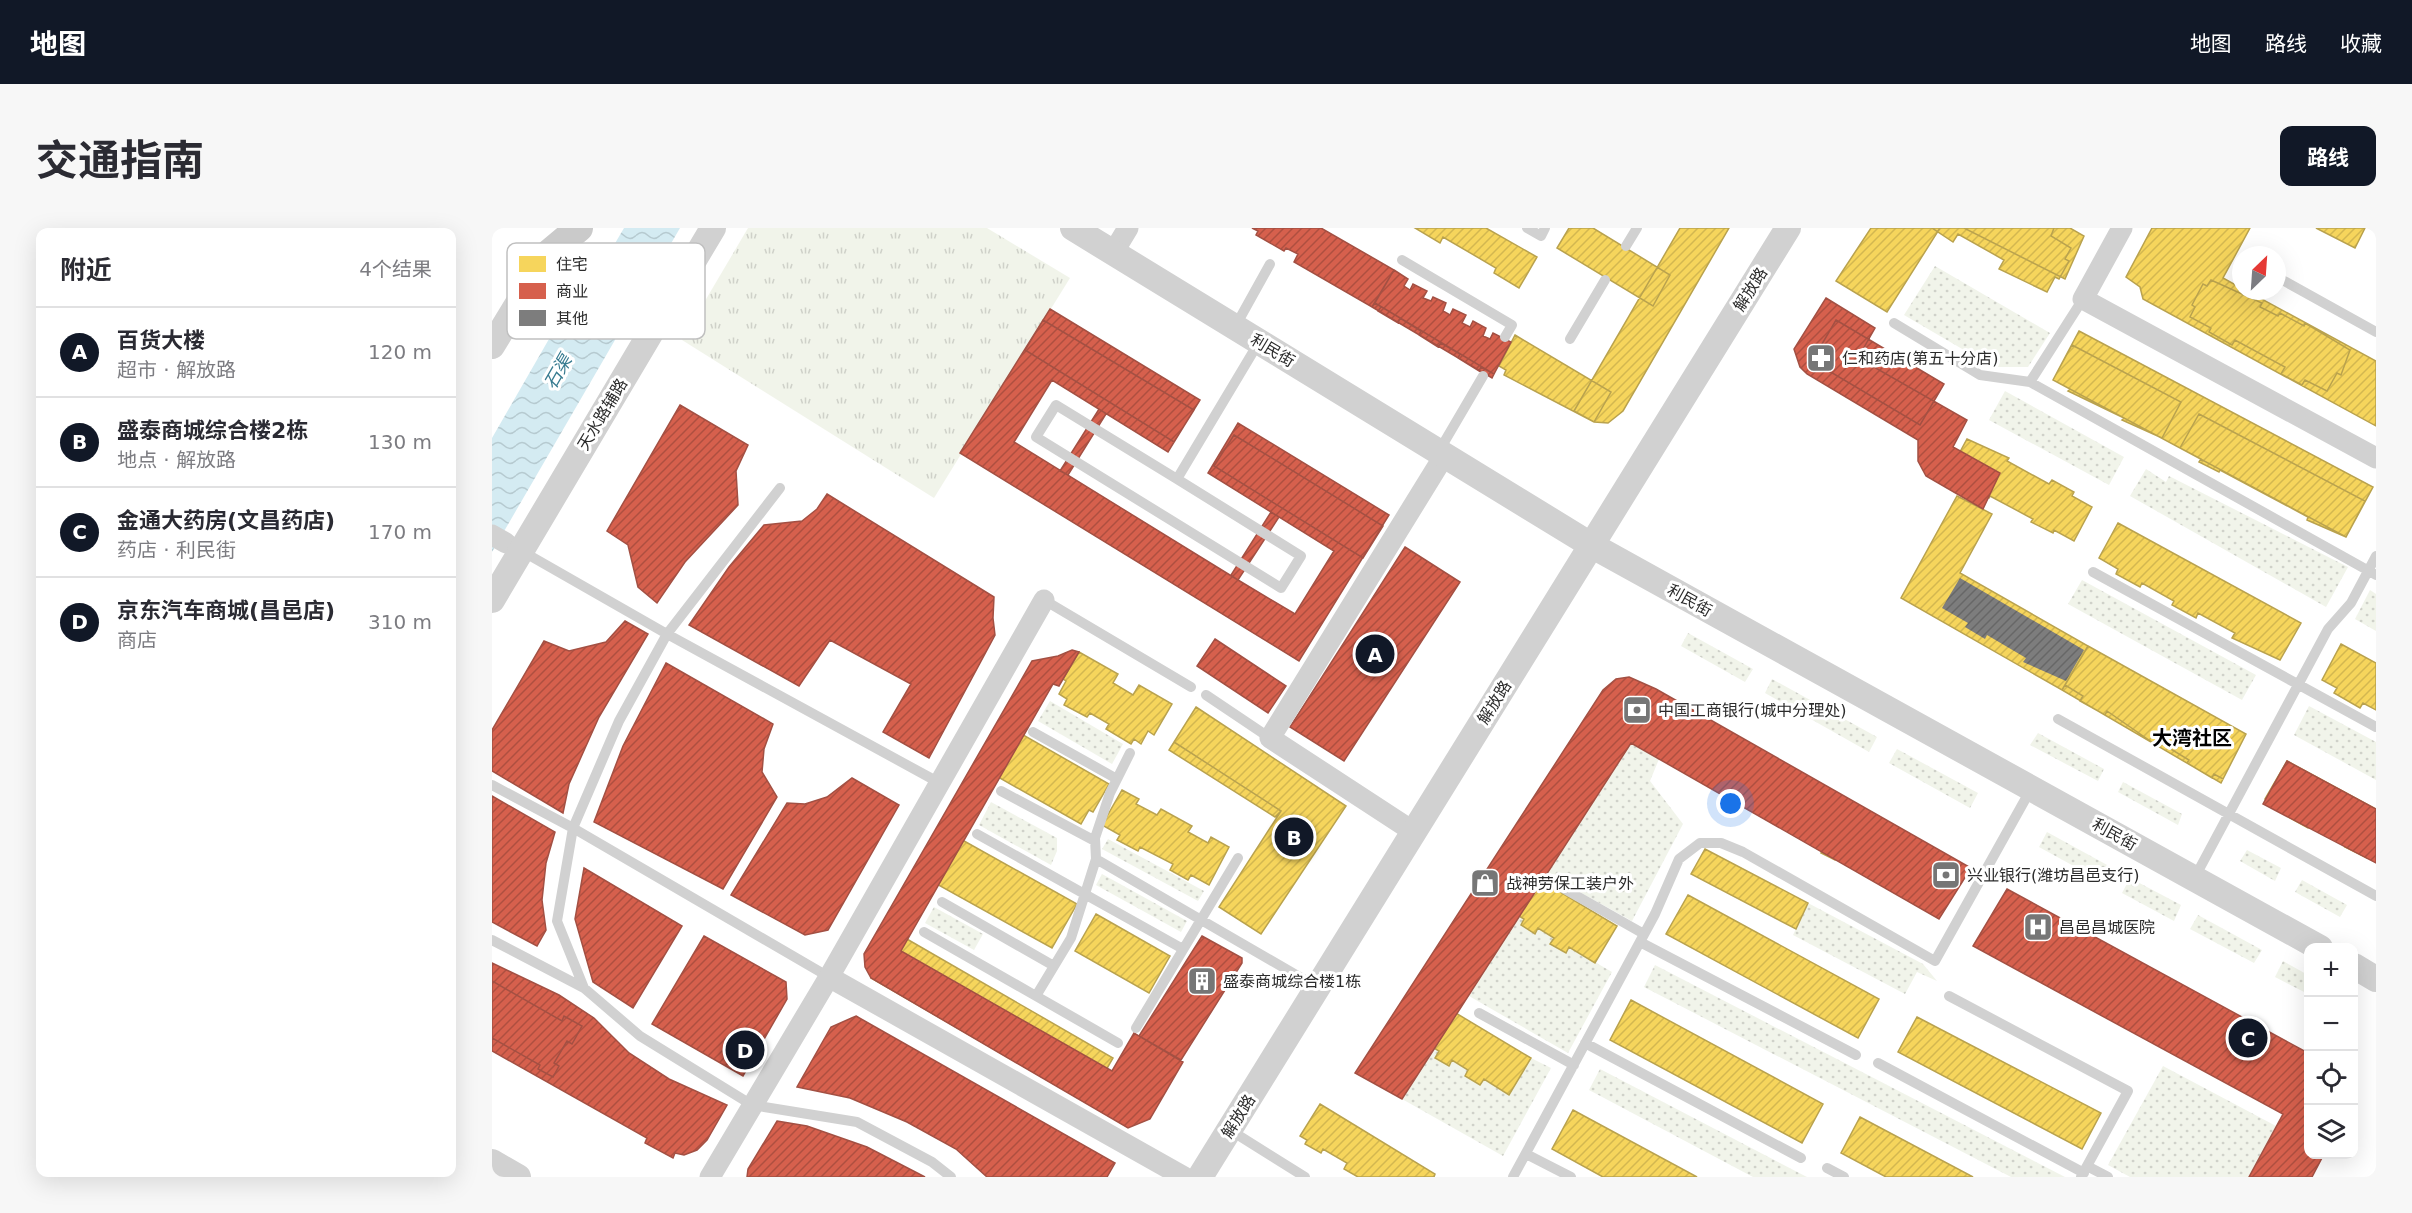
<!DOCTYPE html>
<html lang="zh">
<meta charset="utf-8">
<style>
:root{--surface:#fff;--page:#f7f7f7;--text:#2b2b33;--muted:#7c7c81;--line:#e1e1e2;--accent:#111827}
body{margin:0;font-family:"DejaVu Sans","Noto Sans SC",sans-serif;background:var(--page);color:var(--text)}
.controls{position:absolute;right:18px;bottom:18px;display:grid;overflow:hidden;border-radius:12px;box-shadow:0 6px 24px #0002}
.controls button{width:54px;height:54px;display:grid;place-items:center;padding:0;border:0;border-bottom:2px solid var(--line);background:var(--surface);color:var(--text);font:30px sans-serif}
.compass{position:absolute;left:1740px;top:18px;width:54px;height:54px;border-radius:50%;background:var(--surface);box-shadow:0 6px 24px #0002;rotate:25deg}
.you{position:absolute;left:1239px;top:576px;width:21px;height:21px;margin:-15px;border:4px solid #fff;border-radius:50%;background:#1a73e8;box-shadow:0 0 0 9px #1a73e833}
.badge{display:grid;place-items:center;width:39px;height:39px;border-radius:50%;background:var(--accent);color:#fff;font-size:20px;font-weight:700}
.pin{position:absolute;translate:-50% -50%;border:3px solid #fff;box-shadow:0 2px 6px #0006}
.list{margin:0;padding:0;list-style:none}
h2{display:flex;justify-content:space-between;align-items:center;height:78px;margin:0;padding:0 24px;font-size:26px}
h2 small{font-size:20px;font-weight:400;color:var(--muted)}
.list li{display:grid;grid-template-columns:39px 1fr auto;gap:18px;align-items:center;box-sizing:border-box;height:90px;padding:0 24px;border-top:2px solid var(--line)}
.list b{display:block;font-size:22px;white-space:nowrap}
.list p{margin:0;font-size:20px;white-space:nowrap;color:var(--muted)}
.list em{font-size:20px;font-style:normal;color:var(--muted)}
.icon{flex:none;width:33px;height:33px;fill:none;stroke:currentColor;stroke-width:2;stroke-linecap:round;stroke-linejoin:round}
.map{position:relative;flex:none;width:1884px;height:949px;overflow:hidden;border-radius:12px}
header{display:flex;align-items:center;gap:36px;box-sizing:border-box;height:84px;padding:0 30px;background:var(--accent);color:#fff}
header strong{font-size:28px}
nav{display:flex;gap:33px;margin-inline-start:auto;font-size:21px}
.intro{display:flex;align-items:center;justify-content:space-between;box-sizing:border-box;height:144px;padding:0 36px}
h1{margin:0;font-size:42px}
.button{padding:15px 27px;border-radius:12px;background:var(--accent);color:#fff;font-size:21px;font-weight:700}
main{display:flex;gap:36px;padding:0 36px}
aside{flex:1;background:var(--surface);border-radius:12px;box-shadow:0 6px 24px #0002}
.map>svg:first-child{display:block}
</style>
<header>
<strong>地图</strong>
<nav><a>地图</a><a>路线</a><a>收藏</a></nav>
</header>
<div class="intro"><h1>交通指南</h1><a class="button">路线</a></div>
<main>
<aside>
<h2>附近<small>4个结果</small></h2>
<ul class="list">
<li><span class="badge">A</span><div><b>百货大楼</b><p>超市 · 解放路</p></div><em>120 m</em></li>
<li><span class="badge">B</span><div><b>盛泰商城综合楼2栋</b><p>地点 · 解放路</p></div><em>130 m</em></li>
<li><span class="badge">C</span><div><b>金通大药房(文昌药店)</b><p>药店 · 利民街</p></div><em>170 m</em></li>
<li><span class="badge">D</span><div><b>京东汽车商城(昌邑店)</b><p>商店</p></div><em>310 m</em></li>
</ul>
</aside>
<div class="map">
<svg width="1884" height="949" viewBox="0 0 1884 949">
<defs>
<pattern id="grass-tufts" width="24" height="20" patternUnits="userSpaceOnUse" patternTransform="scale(1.5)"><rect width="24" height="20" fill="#f1f4ea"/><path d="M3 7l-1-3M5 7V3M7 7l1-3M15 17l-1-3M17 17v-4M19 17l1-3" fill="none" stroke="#cfd1c9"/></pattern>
<pattern id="garden-dots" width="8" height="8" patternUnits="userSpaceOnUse" patternTransform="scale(1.5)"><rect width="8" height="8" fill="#f1f4ea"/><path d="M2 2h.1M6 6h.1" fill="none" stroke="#cfd1c9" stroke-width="1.8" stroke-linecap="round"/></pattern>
<pattern id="water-waves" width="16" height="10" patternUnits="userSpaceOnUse" patternTransform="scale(1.5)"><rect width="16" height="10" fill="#d4ebf2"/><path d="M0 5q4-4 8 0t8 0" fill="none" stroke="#b6cad0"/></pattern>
<pattern id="homes-hatch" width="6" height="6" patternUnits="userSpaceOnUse" patternTransform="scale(1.5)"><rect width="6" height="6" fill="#f6d55c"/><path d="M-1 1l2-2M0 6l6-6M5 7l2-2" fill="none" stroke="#d3b750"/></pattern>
<pattern id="shops-hatch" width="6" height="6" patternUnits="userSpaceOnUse" patternTransform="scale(1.5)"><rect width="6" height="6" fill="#d6604d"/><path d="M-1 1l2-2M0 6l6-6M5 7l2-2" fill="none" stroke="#ae4f40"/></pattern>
<pattern id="building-hatch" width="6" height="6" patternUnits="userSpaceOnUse" patternTransform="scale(1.5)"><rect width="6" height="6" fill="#7d7d7d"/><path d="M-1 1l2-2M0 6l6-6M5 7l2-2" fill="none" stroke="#676767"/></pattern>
</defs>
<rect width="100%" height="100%" fill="#fff"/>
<path fill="url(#grass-tufts)" d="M256 0H495L578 50 442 270 190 112Z"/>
<path fill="url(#garden-dots)" d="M1443 38 1558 105 1536 139H1501L1412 87Z
M1513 163 1632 229 1617 257 1497 192Z
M1654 241 1674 254 1677 248 1856 339 1834 379 1638 268Z
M1590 352 1764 447 1750 472 1576 376Z
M1878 362 1884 366V403L1863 391Z
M1196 405 1261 441 1253 454 1189 418Z
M1280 451 1385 509 1377 524 1273 465Z
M558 473 631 516 620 536 546 493Z
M1817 478 1884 514V552L1802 507Z
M1546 505 1612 541 1606 553 1538 517Z
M1139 515 1167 531 1158 553 1191 596 1140 693 1055 646Z
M1405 521 1486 565 1478 580 1397 535Z
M1631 554 1690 586 1686 597 1626 564Z
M499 574 565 610V623L559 637 487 597Z
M1555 604 1617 638 1609 653 1547 619Z
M616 611 712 663 706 673 610 621Z
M1755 622 1789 640 1783 653 1748 633Z
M610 646 695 693 689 704 604 657Z
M1638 650 1689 677 1682 693 1630 665Z
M1810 652 1855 677 1848 689 1803 664Z
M1316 675 1431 736 1445 753 1425 744 1413 766 1301 707Z
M442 679 491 706 482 722 433 695Z
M1706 687 1770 722 1762 735 1698 701Z
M1027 688 1032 691 1029 698 1042 706 1046 700 1062 710 1058 716 1073 725 1077 719 1120 744 1076 825 977 768Z
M1791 733 1816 747V766L1783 749Z
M1163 737 1573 949H1519L1152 759Z
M942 822 947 823 943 830 957 838 960 832 976 842 973 848 988 857 992 851 1017 867 1039 830 1059 840 1011 928 910 871Z
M1671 838 1784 898 1757 949H1638L1616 937Z
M1108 841 1313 948 1315 949H1261L1097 862Z"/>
<path fill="url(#water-waves)" d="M132 0H188L0 324V210L99 38 108 41Z"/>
<path fill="url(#homes-hatch)" stroke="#b9a24e" stroke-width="1.5" d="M923 0H994L1045 29 1027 60 1002 45 1004 40 951 9 948 15Z
M1077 0H1101L1178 47 1161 78 1065 20Z
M1188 0H1237L1131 183 1116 195 1102 194 1082 183Z
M1379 0H1448L1395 84 1344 53Z
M1440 0H1562L1559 8 1579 20 1573 31 1577 33 1567 51 1563 49 1555 64 1507 41 1512 32 1466 6 1461 14Z
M1472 0H1578L1592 8 1573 51Z
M1660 0H1758L1731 50 1749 60V63H1755L1884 133V198L1651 71 1648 59 1634 49Z
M1824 0H1873L1863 20Z
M1719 52 1770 75 1768 79 1786 88 1788 85 1812 98 1813 95 1858 122 1849 147 1845 145 1835 163 1813 152 1810 157 1789 146 1793 139 1743 112 1740 117 1717 104 1719 100 1698 89 1703 79 1700 77 1711 56 1715 58Z
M1587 103 1881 259 1854 309 1561 152Z
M1023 107 1119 164 1102 194 1012 147 1014 142 1007 138Z
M1580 117 1689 174 1670 210 1630 192 1632 190 1576 163 1578 161 1561 152Z
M1707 186 1873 273 1854 309 1815 292 1816 289 1728 242 1727 244 1707 234 1709 231 1688 220Z
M1475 211 1517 230 1515 233 1557 256 1560 252 1582 264 1580 268 1600 279 1582 313 1562 302 1561 305 1539 294 1541 291 1498 268 1497 270 1456 246Z
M1465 268 1500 286 1468 345 1596 418 1570 462 1409 370Z
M1626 295 1809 395 1788 432 1740 410 1743 405 1706 385 1704 390 1680 377 1682 373 1650 355 1648 359 1624 346 1626 341 1607 330Z
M1849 416 1884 435V482L1871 475 1868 480 1842 465 1845 460 1830 452Z
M1596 418 1754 506 1729 555 1570 462Z
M1596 418 1754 506 1731 551 1722 546 1720 550 1695 535 1697 532 1669 515 1667 519 1615 483 1613 487 1588 473 1591 468 1573 457Z
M587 424 626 446 621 455 641 467 647 457 680 476 662 507 656 503 649 516 642 511 639 516 614 501 617 496 598 485 595 489 572 477 575 471 567 466 574 453 571 451Z
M1134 463 1250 525 1233 557 1215 547 1212 552 1200 546 1203 541 1154 515 1151 520 1138 513 1141 507 1117 495Z
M704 479 854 578 769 706 727 679 789 583 682 514Z
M512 496 617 556 601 584 597 582 589 596 492 541 501 526 496 523Z
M682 514 789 583 783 589 677 522Z
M1795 533 1884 581V630L1877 627 1875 630 1853 619 1856 616 1818 596 1816 600 1796 589 1798 584 1773 571Z
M630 562 647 571 644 576 665 587 669 581 700 598 696 604 716 615 719 609 737 619 717 657 699 647 696 652 678 642 681 636 648 619 646 623 625 612 628 607 610 597Z
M1325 575 1441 637 1424 669 1406 660 1403 665 1392 658 1394 653 1345 627 1343 632 1329 625 1332 620 1308 607Z
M456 604 585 676 560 720 432 649Z
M1213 621 1316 675 1304 701 1199 646Z
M1018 634 1125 698 1103 735 1077 719 1074 725 1058 716 1062 710 1046 700 1043 706 1029 697 1032 691 996 669Z
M1196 667 1387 771 1366 810 1174 706Z
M604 686 678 728 657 765 583 723Z
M1519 689 1636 751 1618 783 1600 774 1597 779 1586 773 1589 768 1539 742 1537 746 1524 739 1526 734 1503 721Z
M401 703 621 830 595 875 379 750 390 731 386 729Z
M932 766 1039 830 1017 867 992 851 988 857 973 848 976 842 960 832 957 838 943 830 947 823 911 802Z
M1139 772 1331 876 1310 915 1118 812Z
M1693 783 1809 845 1792 877 1774 868 1771 873 1760 867 1762 862 1713 836 1711 840 1697 833 1700 828 1676 815Z
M1425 789 1609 885 1590 921 1406 824Z
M828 876 943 946 942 949H866L852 941 855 935 831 921 829 925 813 916 815 912 808 908Z
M1081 882 1205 949H1111L1060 921Z
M1368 889 1481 949H1394L1349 925Z"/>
<path fill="url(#shops-hatch)" stroke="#a35043" stroke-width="1.5" d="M760 0H829L902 42 880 79 802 34 806 26 794 20 792 23 764 7 766 3Z
M760 0H829L902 42 880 79 802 34 806 26 794 20 792 23 764 7 766 3Z
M902 42 916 51 912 58 918 62 921 56 935 63 931 70 939 73 941 69 954 75 951 83 958 87 961 81 974 87 970 95 978 99 981 93 994 100 991 108 998 111 1001 105 1019 114 1002 146 989 139 987 143 966 130 968 126 949 115 946 119 927 107 929 103 908 90 906 95 886 83 889 79 883 75Z
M1334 70 1383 100 1366 130 1475 192 1461 219 1508 245 1491 281 1434 248 1426 233V212L1315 146 1308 139 1302 121Z
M883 75 1002 146 1000 150 880 79Z
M558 81 708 172 676 224 560 152 522 214 746 352 803 386 842 323 716 245 746 195 897 287 807 433 468 225Z
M551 92 702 182 682 214 533 122Z
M1344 92 1452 156 1428 197 1320 133Z
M188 177 256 217 244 243 246 277 193 334 165 375 146 359 136 317 115 303Z
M607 181 614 186 576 247 568 243Z
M742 207 891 298 871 330 722 238Z
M335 266 502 369 501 390 503 407 437 530 391 504 419 456 338 412 307 458 197 397 237 339 272 297 310 293 325 281Z
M779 284 787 289 746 352 739 347Z
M913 319 968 354 852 533 798 499Z
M133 393 156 406 107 489 77 556 71 585 0 543V502L52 413 77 423 114 414Z
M723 411 794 458 776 485 705 438Z
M580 422 587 424 567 458 561 456 409 723 620 843 642 805 691 834 658 891 636 900 379 750 373 739 372 726 540 433 566 428Z
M174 435 281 496 272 521 270 544 285 569 231 661 102 594 131 518Z
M1137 449 1164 461 1479 640 1447 691 1139 515 910 871 863 845 1111 462 1124 451Z
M1795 533 1884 581V635L1771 576Z
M360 550 407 577 336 702 313 707 239 667 295 575 313 576 335 569Z
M0 568 63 604 54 635 50 672 54 702 45 718 0 694Z
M92 640 190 698 141 780 101 754 83 691Z
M1515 661 1816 825V926H1832L1820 949H1757L1791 886 1481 718Z
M212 708 294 754 295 771 251 848 160 796Z
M710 708 750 730V735L689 832 647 808Z
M0 735 67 767 102 790 137 825 177 851 235 877 215 912 205 922 192 927 183 925 181 930 153 915 155 910 0 823Z
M0 753 70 793 72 788 90 798 80 816 75 813 62 835 67 838 61 849 46 841 48 837 0 810Z
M364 788 623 935 615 949H495L464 921 415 894 358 870 305 859 339 799Z
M285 893 315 898 375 919 433 949H255L256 941Z"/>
<path fill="url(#building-hatch)" d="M1468 350 1592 422 1574 453 1531 434 1534 430 1495 407 1493 411 1473 399 1476 395 1450 380Z"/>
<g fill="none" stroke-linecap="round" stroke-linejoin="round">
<path stroke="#d1d1d1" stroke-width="10" d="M1035 0 1049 8 1053 0
M1134 18 1145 0
M910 32 1020 97 1013 109
M1785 49 1884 104
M1402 95 1488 147 1538 154 1591 71
M743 99 778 36
M1078 111 1113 52
M1538 154 1884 347
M947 223 991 148
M685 251 809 328 789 360 544 209 564 177 685 251 767 114
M288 260 175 406 127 493 81 600 65 693 92 760 148 808 260 877 365 894 440 934 459 949
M28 322 175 406 446 554
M1601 344 1884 499
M552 372 699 459
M714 467 778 510
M1566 491 1884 668
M541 504 625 551
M0 557 81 600 337 749
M509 563 603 613
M485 606 691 721
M604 631 825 759
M1703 649 1836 401 1859 375 1884 328
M1069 659 1152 706
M450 674 562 738
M432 704 544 768 579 710 604 631 603 610 618 565 638 525
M0 712 92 760
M1148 714 1364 827
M544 768 626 815
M1457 768 1636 863 1589 949
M987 785 1082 837
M644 800 746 630
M1093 815 1309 930
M1386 835 1592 945
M738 902 813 949
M1034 926 1079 949
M1595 938 1616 949
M1335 940 1352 949
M1021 949 1163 686 1187 631 1208 615H1229L1251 624 1443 733 1539 561"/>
<path stroke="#d1d1d1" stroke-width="21" d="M1630 0 1591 71 1884 230
M621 25 636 0
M0 307 14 315
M922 604 778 510 952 228
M337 749 692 949
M218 949 337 749 552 372"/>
<path stroke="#d1d1d1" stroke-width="26" d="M581 0 1099 317 1828 720
M0 118 56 26
M0 372 221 0
M1862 738 1884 751
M0 934 26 949
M708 949 1296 0"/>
<path stroke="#cacaca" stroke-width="28" d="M56 26 87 0"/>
</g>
<defs>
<g id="pharmacy-square" transform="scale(1.5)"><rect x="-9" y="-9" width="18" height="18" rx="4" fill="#767676" stroke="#fff"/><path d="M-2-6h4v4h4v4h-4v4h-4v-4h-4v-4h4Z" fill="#fff"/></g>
<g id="bank-square" transform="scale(1.5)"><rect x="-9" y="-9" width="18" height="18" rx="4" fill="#767676" stroke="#fff"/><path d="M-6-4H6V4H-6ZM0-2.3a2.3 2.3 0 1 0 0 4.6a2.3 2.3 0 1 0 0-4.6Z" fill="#fff"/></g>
<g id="shop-square" transform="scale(1.5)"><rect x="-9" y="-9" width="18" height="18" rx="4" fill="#767676" stroke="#fff"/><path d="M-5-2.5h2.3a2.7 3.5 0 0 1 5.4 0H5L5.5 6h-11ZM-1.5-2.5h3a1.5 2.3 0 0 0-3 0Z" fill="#fff"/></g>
<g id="hospital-square" transform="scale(1.5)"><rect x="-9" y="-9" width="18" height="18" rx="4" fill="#767676" stroke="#fff"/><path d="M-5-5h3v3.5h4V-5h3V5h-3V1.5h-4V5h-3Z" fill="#fff"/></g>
<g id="building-square" transform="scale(1.5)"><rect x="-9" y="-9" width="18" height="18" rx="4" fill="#767676" stroke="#fff"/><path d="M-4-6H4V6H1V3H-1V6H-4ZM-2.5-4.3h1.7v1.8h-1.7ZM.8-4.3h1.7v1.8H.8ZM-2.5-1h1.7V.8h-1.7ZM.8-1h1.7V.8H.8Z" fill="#fff"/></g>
</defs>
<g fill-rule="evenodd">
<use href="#pharmacy-square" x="1329" y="130"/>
<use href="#bank-square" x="1145" y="482"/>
<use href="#bank-square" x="1454" y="647"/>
<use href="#shop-square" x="993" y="655"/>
<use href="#hospital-square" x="1546" y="699"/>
<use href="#building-square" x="710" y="753"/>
</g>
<g text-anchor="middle" stroke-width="6" stroke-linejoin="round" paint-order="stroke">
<g font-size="16" fill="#2c2c2c" stroke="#fff">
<text transform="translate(1258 61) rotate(-58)" y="6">解放路</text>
<text transform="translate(781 122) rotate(31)" y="6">利民街</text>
<text transform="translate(110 186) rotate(-59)" y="6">天水路辅路</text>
<text transform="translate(1198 372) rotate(29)" y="6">利民街</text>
<text transform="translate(1002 474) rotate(-58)" y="6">解放路</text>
<text transform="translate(1623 606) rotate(29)" y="6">利民街</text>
<text transform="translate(746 888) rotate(-58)" y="6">解放路</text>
</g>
<g font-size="16" fill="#2c2c2c" stroke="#fff" text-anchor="start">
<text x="1350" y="136">仁和药店(第五十分店)</text>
<text x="1166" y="488">中国工商银行(城中分理处)</text>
<text x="1475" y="653">兴业银行(潍坊昌邑支行)</text>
<text x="1014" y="661">战神劳保工装户外</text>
<text x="1567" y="705">昌邑昌城医院</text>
<text x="731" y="759">盛泰商城综合楼1栋</text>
</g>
<g font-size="18" font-style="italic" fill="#377b90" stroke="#fff">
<text transform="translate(66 144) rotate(-60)" y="6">石渠</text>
</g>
<g font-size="20" font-weight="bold" fill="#000" stroke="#fff">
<text x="1700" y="517">大湾社区</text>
</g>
</g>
<rect x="15" y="15" width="198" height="96" rx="9" fill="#fff" stroke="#c0c0c0" stroke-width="1.5"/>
<rect x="27" y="28" width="27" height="16" fill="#f6d55c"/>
<rect x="27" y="55" width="27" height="16" fill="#d6604d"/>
<rect x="27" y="82" width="27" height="16" fill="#7d7d7d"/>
<g font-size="16" fill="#2c2c2c">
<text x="64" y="42">住宅</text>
<text x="64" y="69">商业</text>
<text x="64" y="96">其他</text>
</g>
</svg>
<div class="controls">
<button>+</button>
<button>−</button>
<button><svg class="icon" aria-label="locate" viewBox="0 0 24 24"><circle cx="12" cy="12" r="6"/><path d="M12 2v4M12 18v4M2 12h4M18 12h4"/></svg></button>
<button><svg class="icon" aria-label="layers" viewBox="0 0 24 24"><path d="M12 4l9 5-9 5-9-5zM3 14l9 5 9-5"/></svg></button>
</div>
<svg class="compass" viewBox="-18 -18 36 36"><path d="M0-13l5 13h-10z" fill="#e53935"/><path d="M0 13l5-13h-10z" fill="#7c7c81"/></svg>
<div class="you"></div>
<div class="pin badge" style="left:883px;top:426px">A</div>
<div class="pin badge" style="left:802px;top:609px">B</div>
<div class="pin badge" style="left:1756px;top:810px">C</div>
<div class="pin badge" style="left:253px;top:822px">D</div>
</div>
</main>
